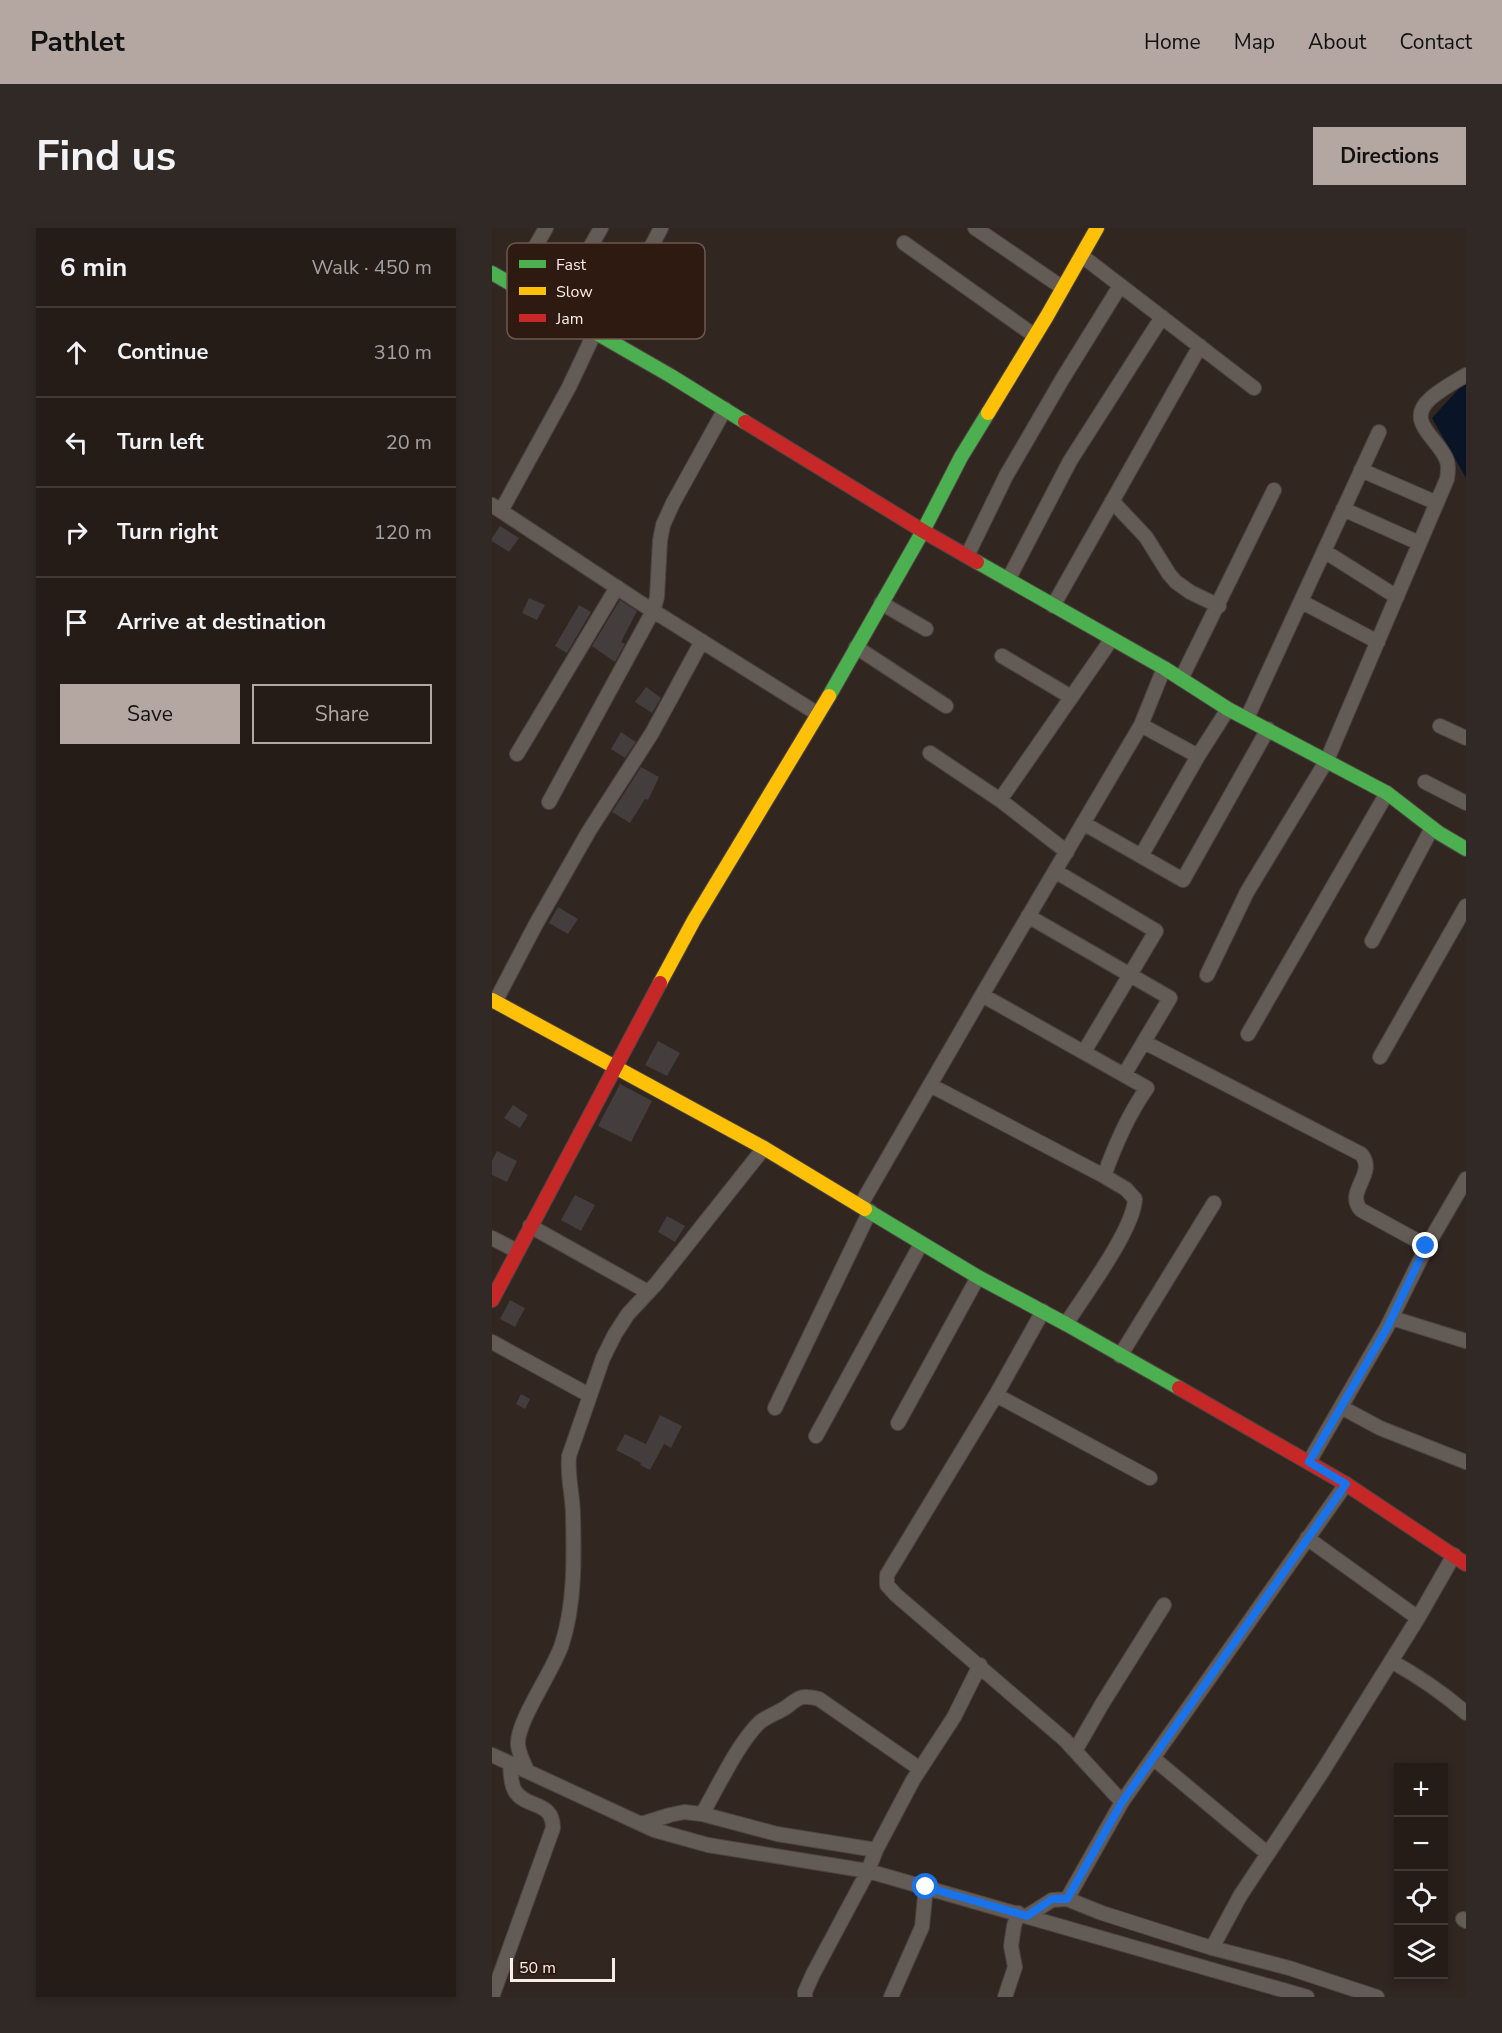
<!DOCTYPE html>
<meta charset="utf-8">
<style>
:root{--surface:#251c18;--page:#312925;--text:#f1f3f6;--muted:#a3a1a2;--line:#423a37;--accent:#b4a7a1}
body{margin:0;font-family:"Nunito Sans",sans-serif;background:var(--page);color:var(--text)}
.controls{position:absolute;right:18px;bottom:18px;display:grid;overflow:hidden;border-radius:0px;box-shadow:0 3px 9px #0003}
.controls button{width:54px;height:54px;display:grid;place-items:center;padding:0;border:0;border-bottom:2px solid var(--line);background:var(--surface);color:var(--text);font:30px sans-serif}
.scale{position:absolute;left:18px;bottom:15px;width:105px;box-sizing:border-box;padding-left:6px;border:3px solid #fbede6;border-top:0;font-size:16px;line-height:21px;white-space:nowrap;color:#fbede6;-webkit-text-stroke:4px #2e1a10;paint-order:stroke}
.stop{position:absolute;width:18px;height:18px;margin:-14px;border:4px solid #1a73e8;border-radius:50%;background:#fff}
.stop.end{background:#1a73e8;border-color:#fff;box-shadow:0 2px 6px #0008}
.list{margin:0;padding:0;list-style:none}
h2{display:flex;justify-content:space-between;align-items:center;height:78px;margin:0;padding:0 24px;font-size:26px}
h2 small{font-size:20px;font-weight:400;color:var(--muted)}
.list li{display:grid;grid-template-columns:39px 1fr auto;gap:18px;align-items:center;box-sizing:border-box;height:90px;padding:0 24px;border-top:2px solid var(--line)}
.list b{display:block;font-size:22px;white-space:nowrap}
.list em{font-size:20px;font-style:normal;color:var(--muted)}
.actions{display:flex;gap:12px;padding:18px 24px}
.actions a{flex:1;padding:14px 0;border:2px solid var(--accent);border-radius:0px;text-align:center;font-size:21px;color:var(--accent)}
.actions .main{background:var(--accent);color:#111}
.icon{flex:none;width:33px;height:33px;fill:none;stroke:currentColor;stroke-width:2;stroke-linecap:round;stroke-linejoin:round}
.map{position:relative;flex:none;width:974px;height:1769px;overflow:hidden;border-radius:0px}
header{display:flex;align-items:center;gap:36px;box-sizing:border-box;height:84px;padding:0 30px;background:var(--accent);color:#111}
header strong{font-size:28px}
nav{display:flex;gap:33px;margin-inline-start:auto;font-size:21px}
.intro{display:flex;align-items:center;justify-content:space-between;box-sizing:border-box;height:144px;padding:0 36px}
h1{margin:0;font-size:42px}
.button{padding:15px 27px;border-radius:0px;background:var(--accent);color:#111;font-size:21px;font-weight:700}
main{display:flex;gap:36px;padding:0 36px}
aside{flex:1;background:var(--surface);border-radius:0px;box-shadow:0 3px 9px #0003}
.map>svg:first-child{display:block}
</style>
<header>
<strong>Pathlet</strong>
<nav><a>Home</a><a>Map</a><a>About</a><a>Contact</a></nav>
</header>
<div class="intro"><h1>Find us</h1><a class="button">Directions</a></div>
<main>
<aside>
<h2>6 min<small>Walk · 450 m</small></h2>
<ul class="list">
<li><svg class="icon" aria-label="ahead" viewBox="0 0 24 24"><path d="M12 20V5M6 11l6-6 6 6"/></svg><div><b>Continue</b></div><em>310 m</em></li>
<li><svg class="icon" aria-label="left" viewBox="0 0 24 24"><path d="M17 20v-9H6M10 6l-5 5 5 5"/></svg><div><b>Turn left</b></div><em>20 m</em></li>
<li><svg class="icon" aria-label="right" viewBox="0 0 24 24"><path d="M7 20v-9h11M14 6l5 5-5 5"/></svg><div><b>Turn right</b></div><em>120 m</em></li>
<li><svg class="icon" aria-label="arrive" viewBox="0 0 24 24"><path d="M6 21V4h12l-3 4 3 4H6"/></svg><div><b>Arrive at destination</b></div></li>
</ul>
<div class="actions"><a class="main">Save</a><a>Share</a></div>
</aside>
<div class="map">
<svg width="974" height="1769" viewBox="0 0 974 1769">
<rect width="100%" height="100%" fill="#312620"/>
<path fill="#091527" d="M974 153V250L940 190Z"/>
<path fill="#433d3e" d="M8 298 27 310 17 324 0 313V310Z
M37 370 53 377 45 392 30 385Z
M128 372 145 383 129 414 133 416 123 434 100 418Z
M87 377 99 384 75 425 63 418Z
M154 459 169 470 160 485 143 474Z
M129 504 144 514 133 530 119 521Z
M149 539 167 549 156 572 153 571 138 595 120 584Z
M66 679 86 691 76 706 57 695Z
M166 813 188 825 175 848 153 837Z
M128 856 160 873 139 914 106 898Z
M21 877 36 887 28 900 12 890Z
M5 923 25 933 15 954 0 947V933Z
M83 967 103 977 89 1003 69 992Z
M175 988 193 998 183 1014 166 1004Z
M18 1072 33 1080 23 1099 8 1091Z
M29 1166 38 1171 33 1181 24 1176Z
M168 1187 190 1198 179 1220 172 1216 158 1242 148 1237 149 1235 124 1222 133 1206 154 1216Z"/>
<g fill="none" stroke-linecap="round" stroke-linejoin="round">
<g stroke="#4d4440" stroke-width="16">
<path id="street" d="M483 0 571 60
M412 15 543 108
M590 28 762 160
M21 57 54 0
M63 81 109 0
M112 109 169 0
M869 242 945 275
M620 273 654 309 677 346 684 354 698 364 727 378
M0 277 147 374 326 486
M851 281 927 315
M9 283 77 159 103 104
M832 323 905 369
M475 328 514 248 571 150 628 58
M516 352 578 233 670 89
M810 374 886 414
M389 375 434 401
M561 378 708 118
M364 419 454 478
M510 428 579 469
M689 451 782 262
M755 490 887 204
M649 497 706 528
M948 498 974 510
M438 525 508 572 575 624
M25 526 125 359
M933 554 974 575
M508 572 619 412
M57 574 161 383 165 369 168 313 171 297 181 275 233 181
M591 595 691 652 776 501
M649 628 706 528 736 481
M563 643 664 703 592 824
M536 688 678 770 632 847
M880 713 940 600
M715 747 755 664 835 532 955 251C956 245 957 239 955 233 948 211 911 194 939 170 949 161 962 154 974 147
M490 767 655 860C636 887 623 917 612 948
M3 774 44 696 97 603 160 505 210 413
M756 806 895 565
M652 814 869 926C886 945 852 964 869 982L935 1018
M888 829 974 678
M438 857 612 948 634 961 643 971C641 1003 593 1066 574 1096
M368 978 490 767 649 497 672 440
M38 998 156 1064
M0 1010 25 1023
M551 1083 504 1167 395 1347V1357L404 1367 573 1512 630 1574
M900 1090 974 1113
M0 1114 97 1167
M628 1128 722 975
M504 1167 658 1250
M849 1179 888 1200 974 1234
M283 1180 378 983
M406 1195 486 1049
M324 1208 429 1016
M817 1234 895 1099 935 1018 974 951
M815 1310 926 1390
M899 1433C926 1448 950 1464 974 1485
M583 1523 610 1476 672 1377
M0 1527 162 1602 216 1617 376 1643 815 1769
M661 1530 776 1626
M35 1543C32 1535 27 1526 26 1517 24 1494 62 1442 70 1416 83 1376 82 1329 81 1288 81 1267 75 1249 77 1228L111 1130 123 1106 136 1086 164 1056 272 920
M210 1586C226 1559 246 1515 268 1494 276 1488 285 1485 293 1480 307 1470 308 1466 327 1471L428 1541
M149 1596 178 1587 192 1584 210 1586 285 1606 384 1622
M575 1671 630 1574 854 1256
M535 1688 560 1672 575 1671 610 1685 720 1720 797 1740 885 1769
M971 1691 974 1693
M720 1720 748 1668 830 1544 926 1390 962 1327
M0 1769 61 1600C61 1572 34 1581 23 1563 18 1555 19 1544 18 1535
M313 1769V1764L321 1746 376 1643 384 1622 421 1552 462 1489 488 1437
M399 1769 430 1699 434 1659
M513 1769 523 1739 519 1718 522 1698 526 1685"/>
</g>
<g stroke="#4d4440" stroke-width="16">
<path id="fast" d="M0 45 179 148 253 194
M485 334 672 440 736 481 895 565 947 605 974 621
M337 468 431 303 469 229 496 185
M373 981 486 1049 574 1096 687 1160"/>
</g>
<g stroke="#4d4440" stroke-width="16">
<path id="slow" d="M496 185 555 88 605 0
M168 755 202 692 337 468
M0 772 272 920 373 981"/>
</g>
<g stroke="#4d4440" stroke-width="16">
<path id="jam" d="M253 194 431 303 485 334
M0 1072 168 755
M687 1160 854 1256 974 1336"/>
</g>
<use href="#street" stroke="#635b56" stroke-width="14"/>
<use href="#fast" stroke="#4caf50" stroke-width="14"/>
<use href="#slow" stroke="#ffc107" stroke-width="14"/>
<use href="#jam" stroke="#c62828" stroke-width="14"/>
</g>
<g fill="none" stroke-linecap="round" stroke-linejoin="round">
<path stroke="#1a73e8" stroke-width="8" d="M434 1659 535 1688 560 1671H575L630 1574 854 1256 817 1234 895 1100 934 1018"/>
</g>
<rect x="15" y="15" width="198" height="96" rx="9" fill="#2e1a10" stroke="#6c5950" stroke-width="1.5"/>
<rect x="27" y="32" width="27" height="8" fill="#4caf50"/>
<rect x="27" y="59" width="27" height="8" fill="#ffc107"/>
<rect x="27" y="86" width="27" height="8" fill="#c62828"/>
<g font-size="16" fill="#fbede6">
<text x="64" y="42">Fast</text>
<text x="64" y="69">Slow</text>
<text x="64" y="96">Jam</text>
</g>
</svg>
<div class="controls">
<button>+</button>
<button>−</button>
<button><svg class="icon" aria-label="locate" viewBox="0 0 24 24"><circle cx="12" cy="12" r="6"/><path d="M12 2v4M12 18v4M2 12h4M18 12h4"/></svg></button>
<button><svg class="icon" aria-label="layers" viewBox="0 0 24 24"><path d="M12 4l9 5-9 5-9-5zM3 14l9 5 9-5"/></svg></button>
</div>
<div class="scale">50 m</div>
<div class="stop" style="left:434px;top:1659px"></div>
<div class="stop end" style="left:934px;top:1018px"></div>
</div>
</main>
